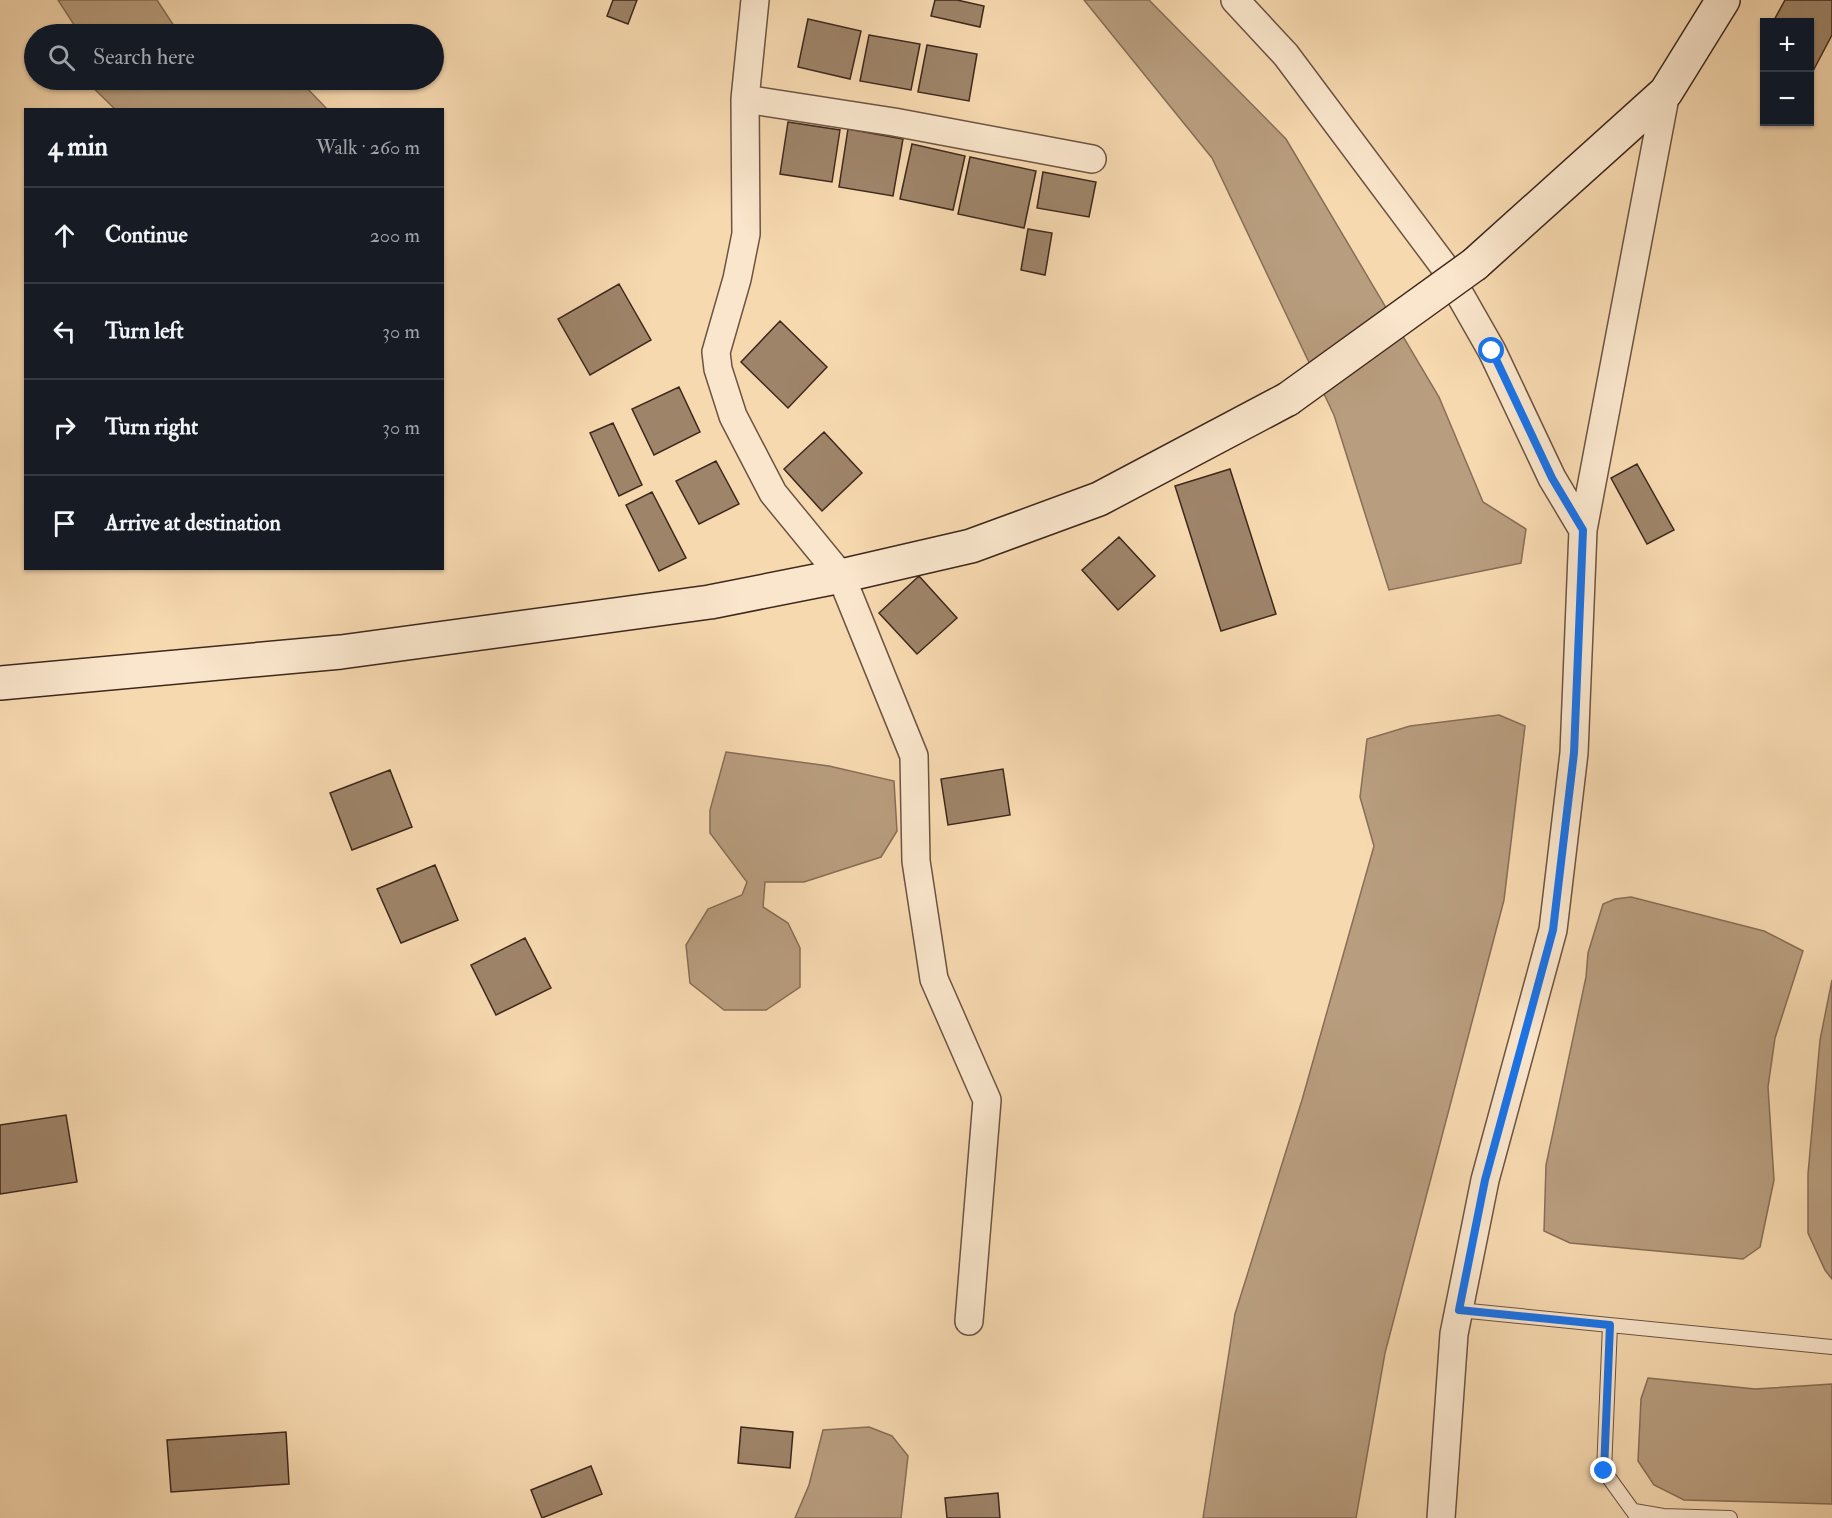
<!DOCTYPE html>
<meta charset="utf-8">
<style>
:root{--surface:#171b24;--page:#242831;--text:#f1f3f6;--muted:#9ea1a6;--line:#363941}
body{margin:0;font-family:"IM FELL Double Pica",serif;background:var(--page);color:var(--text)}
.controls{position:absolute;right:18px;top:18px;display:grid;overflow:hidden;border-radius:0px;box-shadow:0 2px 4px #0004}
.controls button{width:54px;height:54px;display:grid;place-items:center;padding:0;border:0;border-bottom:2px solid var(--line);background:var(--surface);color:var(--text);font:30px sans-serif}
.stop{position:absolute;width:18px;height:18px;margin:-14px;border:4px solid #1a73e8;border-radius:50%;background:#fff}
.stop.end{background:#1a73e8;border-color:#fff;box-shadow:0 2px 6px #0008}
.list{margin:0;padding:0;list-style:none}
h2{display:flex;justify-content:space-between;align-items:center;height:78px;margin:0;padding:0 24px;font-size:26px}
h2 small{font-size:20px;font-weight:400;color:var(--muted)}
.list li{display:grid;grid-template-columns:39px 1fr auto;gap:18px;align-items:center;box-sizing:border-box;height:96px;padding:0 24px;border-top:2px solid var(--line)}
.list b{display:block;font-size:22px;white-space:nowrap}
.list em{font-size:20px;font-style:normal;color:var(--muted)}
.icon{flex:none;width:33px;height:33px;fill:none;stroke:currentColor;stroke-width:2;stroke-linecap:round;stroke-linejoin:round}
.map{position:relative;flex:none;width:1832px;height:1518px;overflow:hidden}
.search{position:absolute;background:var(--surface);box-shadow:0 2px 4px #0004;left:24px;top:24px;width:420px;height:66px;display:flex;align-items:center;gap:15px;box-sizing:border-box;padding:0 21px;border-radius:33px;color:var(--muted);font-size:22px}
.panel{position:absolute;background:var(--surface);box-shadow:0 2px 4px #0004;left:24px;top:108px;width:420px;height:462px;border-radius:0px}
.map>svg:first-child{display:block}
</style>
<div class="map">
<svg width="1832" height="1518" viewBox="0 0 1832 1518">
<rect width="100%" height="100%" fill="#f7d9b0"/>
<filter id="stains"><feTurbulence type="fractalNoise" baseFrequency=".00333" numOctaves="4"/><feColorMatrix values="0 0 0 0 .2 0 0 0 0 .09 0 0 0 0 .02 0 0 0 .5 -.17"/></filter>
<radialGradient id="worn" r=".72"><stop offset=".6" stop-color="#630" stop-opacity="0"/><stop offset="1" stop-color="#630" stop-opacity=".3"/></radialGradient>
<path fill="#b89d7e" stroke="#876e57" stroke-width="1.5" d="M58 0H157L178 32 185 34H80Z
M1084 0H1149L1286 139 1439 397 1483 502 1526 529 1521 563 1389 590 1334 415 1212 158Z
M85 80H271L282 88 303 84 327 109H115Z
M1499 715 1525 726 1504 900 1385 1353 1356 1518H1203L1235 1314 1302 1100 1374 846 1360 797 1367 739 1410 726Z
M726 752 829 766 894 781 897 831 881 857 804 882H765L763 907 788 923 800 948V987L766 1010H724L690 983 686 945 708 909 742 895 747 882 710 833V810Z
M1631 897 1764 931 1803 951 1775 1038 1768 1087 1774 1180 1760 1247 1743 1259 1570 1243 1544 1231 1546 1165 1586 977 1588 953 1603 904 1615 899Z
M1832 980V1279L1825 1270 1808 1233V1174L1820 1040Z
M1648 1378 1755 1389 1832 1384V1504L1684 1500 1654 1485 1638 1461 1641 1399Z
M869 1427 892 1436 908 1456 901 1518H795L809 1485 823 1430Z"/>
<path fill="#9e8469" stroke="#3e281d" stroke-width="1.5" d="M613 0H637L628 24 607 16Z
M935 0H957L984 6 980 27 931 16Z
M1785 0H1832V35L1813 71 1810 69V22H1773Z
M808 19 861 31 850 79 798 67Z
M869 35 920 44 911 90 860 81Z
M927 45 977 54 969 101 918 92Z
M788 122 840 130 832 182 780 174Z
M848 129 903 139 893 196 839 187Z
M912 144 965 156 953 210 900 199Z
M970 157 1036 171 1024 228 958 214Z
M1043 172 1096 182 1089 217 1037 208Z
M1028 229 1052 233 1045 275 1021 270Z
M619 284 651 340 590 375 558 319Z
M780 321 827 367 788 408 741 362Z
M679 387 700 432 654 455 632 409Z
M613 423 642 485 619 496 590 433Z
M824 432 862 473 822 511 784 469Z
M716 461 739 504 699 524 676 481Z
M1637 464 1674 530 1647 544 1611 478Z
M1230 469 1276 614 1221 631 1175 486Z
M652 492 686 558 659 571 626 505Z
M1119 537 1155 576 1118 610 1082 570Z
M919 576 957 618 917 654 879 613Z
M1003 769 1010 815 948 825 941 779Z
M390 770 412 827 352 850 330 793Z
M435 865 458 920 401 943 377 889Z
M525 938 551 988 496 1015 471 965Z
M66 1115 77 1182 0 1194V1125Z
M741 1427 793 1432 790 1468 738 1463Z
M286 1432 289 1484 171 1492 167 1440Z
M591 1466 602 1494 542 1518 531 1490Z
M998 1493 1000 1518H947L945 1498Z"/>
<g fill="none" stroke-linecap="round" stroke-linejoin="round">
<g stroke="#6c5442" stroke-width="16">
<path id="lane" d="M1459 1310 1832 1347
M1610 1325 1604 1471 1638 1518
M1634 1511 1663 1516 1730 1518"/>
</g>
<g stroke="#6c5442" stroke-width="30">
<path id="street" d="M755 0 745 99 746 234 737 279 716 352 718 369 733 416 773 493 841 576 914 756 916 861 934 979 987 1100 969 1321
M1235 0 1286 55 1443 265 1492 351 1552 478 1583 530
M745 99 894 122 1092 159
M1441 1518 1454 1334 1485 1180 1553 930 1574 753 1583 530 1666 92"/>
</g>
<g stroke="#3e281d" stroke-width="36">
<path id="secondary" d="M1475 264 1666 92 1723 0
M0 683 341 652 710 602 841 576 971 546 1099 499 1288 399"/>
</g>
<use href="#lane" stroke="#fae6cc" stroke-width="14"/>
<use href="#street" stroke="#fae6cc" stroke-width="27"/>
<use href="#secondary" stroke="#fae6cc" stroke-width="33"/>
<g stroke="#3e281d" stroke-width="36" stroke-linecap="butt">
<path id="secondary-bridge" d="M1288 399 1475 264"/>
</g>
<use href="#secondary-bridge" stroke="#fae6cc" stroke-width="33"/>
</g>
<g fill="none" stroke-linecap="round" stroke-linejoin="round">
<path stroke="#1a73e8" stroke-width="8" d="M1492 351 1552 478 1583 530 1574 753 1553 930 1485 1180 1459 1310 1610 1325 1604 1471"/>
</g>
<rect width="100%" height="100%" filter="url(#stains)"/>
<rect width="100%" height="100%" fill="url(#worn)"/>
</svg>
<div class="controls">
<button>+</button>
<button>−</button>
</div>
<div class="stop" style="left:1492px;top:351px"></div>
<div class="stop end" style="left:1604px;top:1471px"></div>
<div class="search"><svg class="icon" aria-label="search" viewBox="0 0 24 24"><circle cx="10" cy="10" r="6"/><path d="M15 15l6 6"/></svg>Search here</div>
<section class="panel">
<h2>4 min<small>Walk · 260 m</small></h2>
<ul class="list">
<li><svg class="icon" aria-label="ahead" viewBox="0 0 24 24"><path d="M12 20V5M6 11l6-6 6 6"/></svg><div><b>Continue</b></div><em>200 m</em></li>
<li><svg class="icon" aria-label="left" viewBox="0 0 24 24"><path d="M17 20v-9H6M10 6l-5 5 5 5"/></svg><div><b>Turn left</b></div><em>30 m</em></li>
<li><svg class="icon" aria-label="right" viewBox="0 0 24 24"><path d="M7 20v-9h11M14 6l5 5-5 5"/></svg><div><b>Turn right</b></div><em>30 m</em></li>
<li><svg class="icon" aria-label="arrive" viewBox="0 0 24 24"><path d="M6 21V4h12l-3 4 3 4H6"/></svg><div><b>Arrive at destination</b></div></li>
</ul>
</section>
</div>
